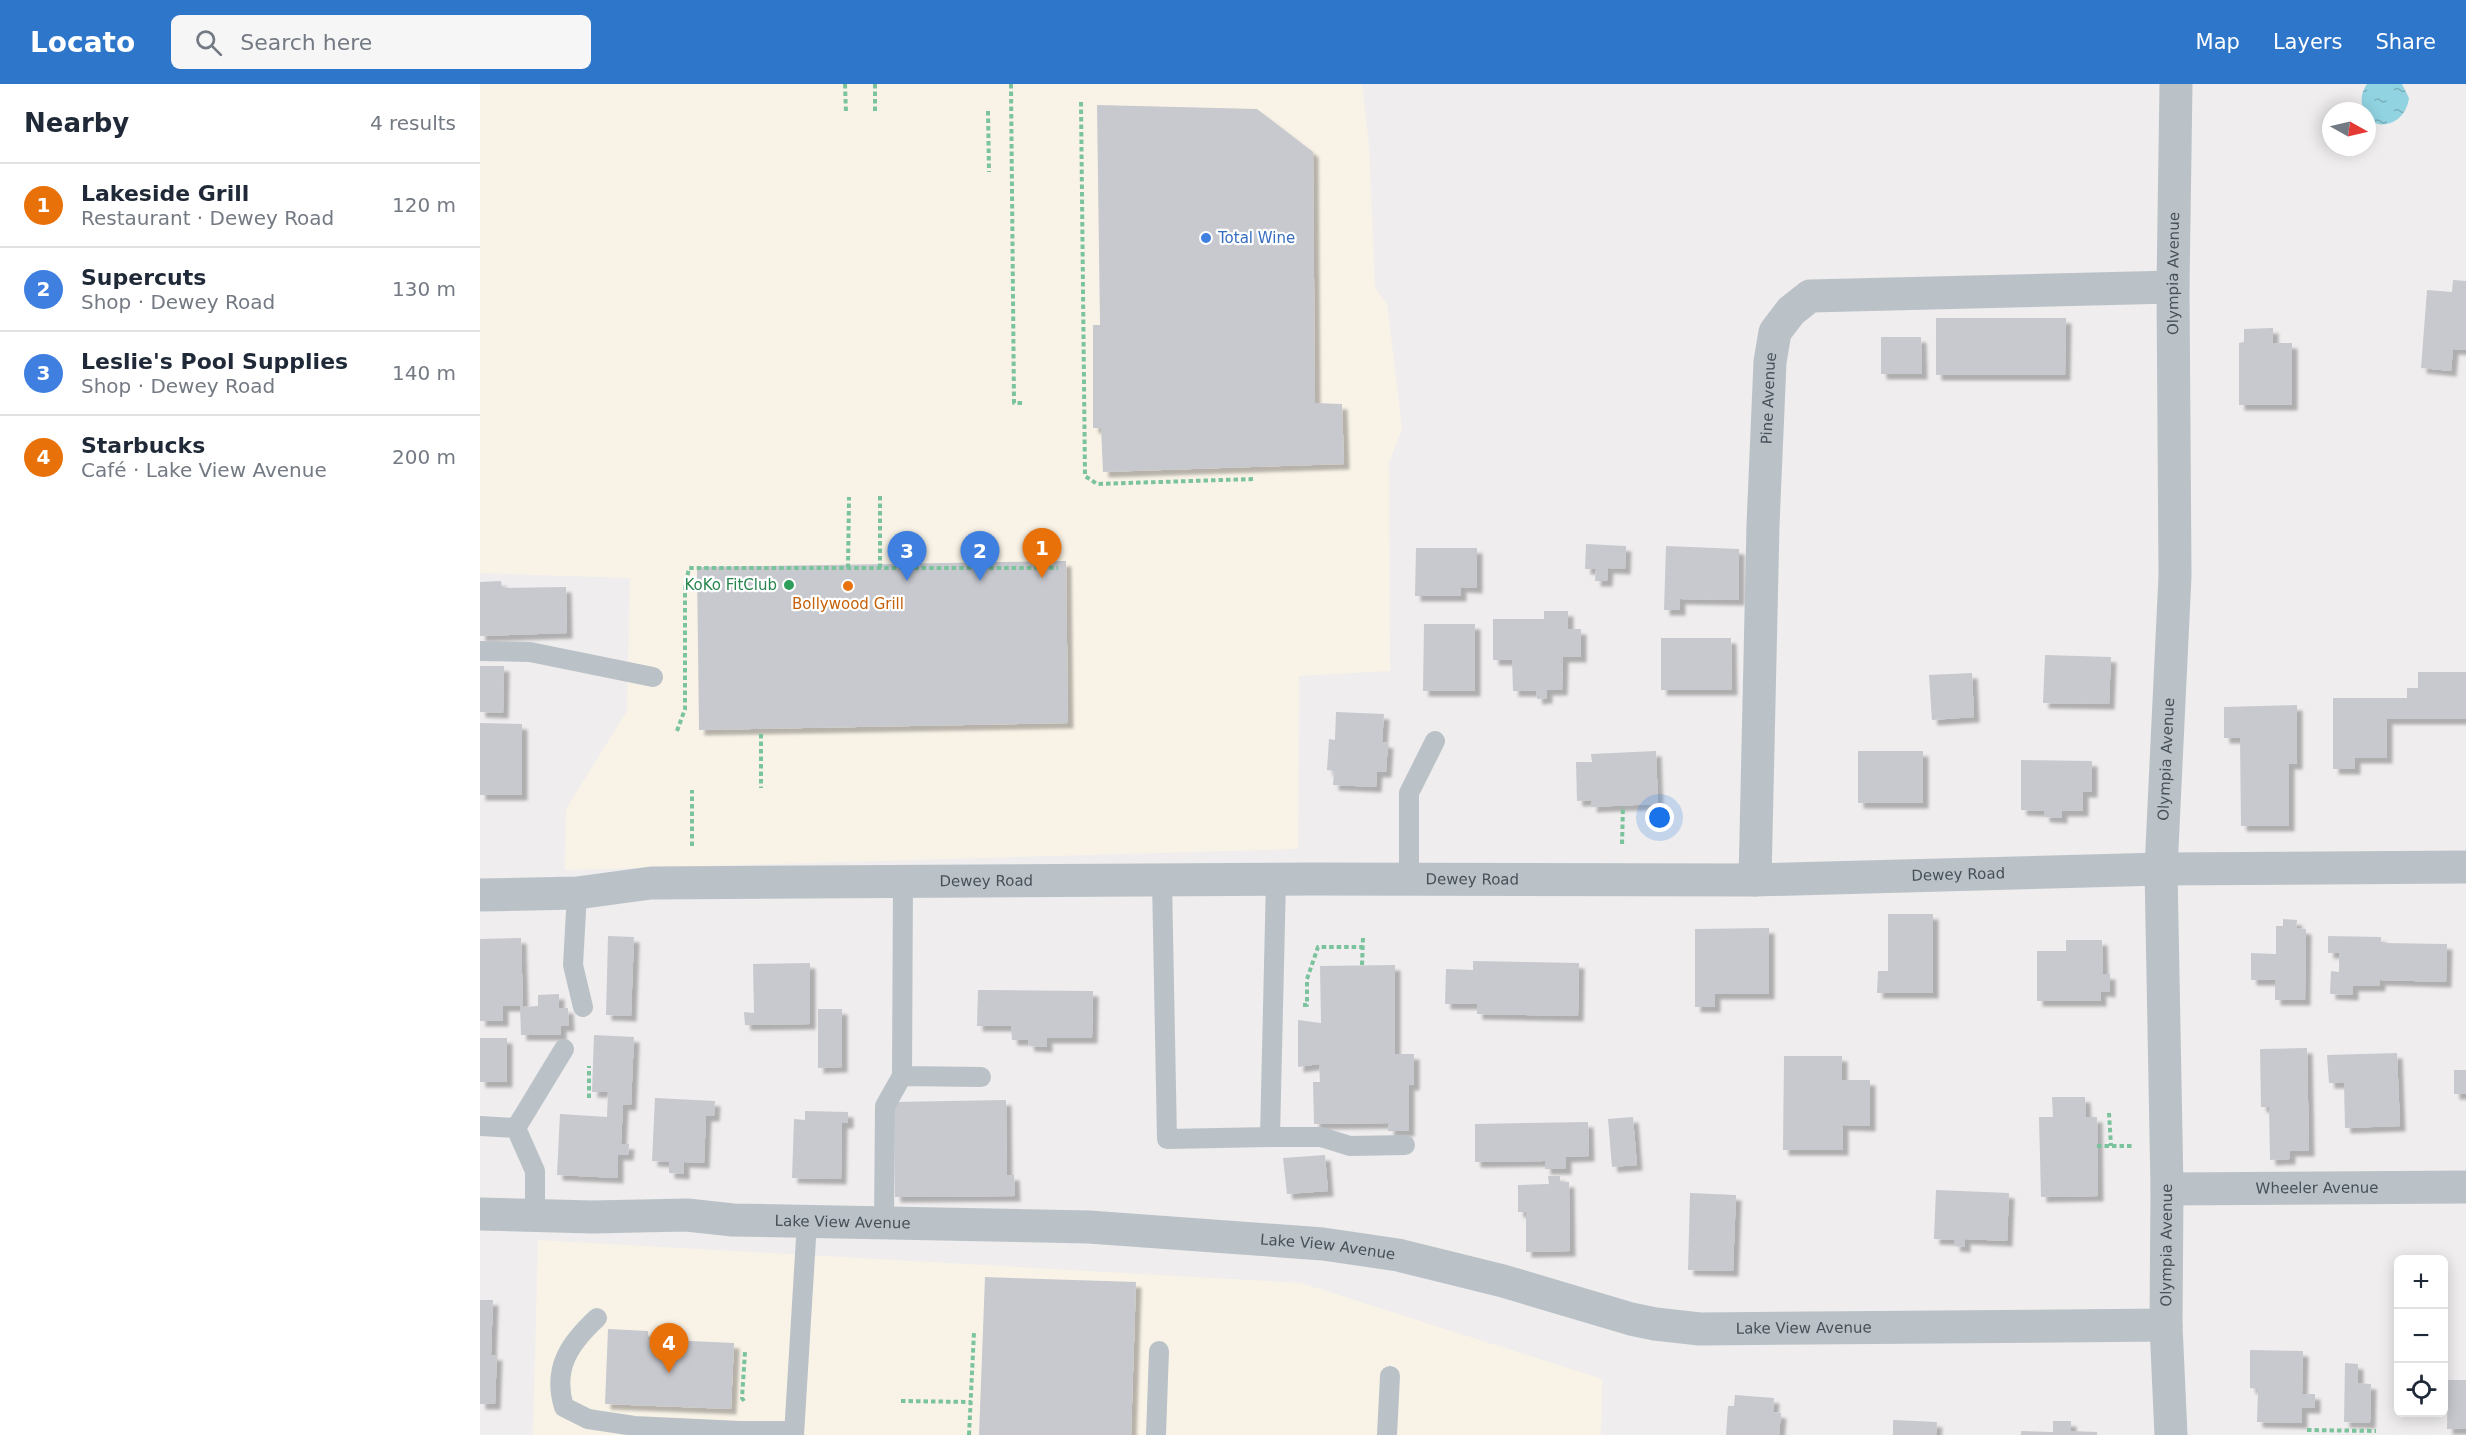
<!DOCTYPE html>
<meta charset="utf-8">
<style>
:root{--surface:#fff;--page:#f6f6f7;--text:#1f2937;--muted:#747a83;--line:#e0e1e3;--accent:#2d76c9}
body{margin:0;font-family:"DejaVu Sans",sans-serif;background:var(--page);color:var(--text)}
.controls{position:absolute;right:18px;bottom:18px;display:grid;overflow:hidden;border-radius:9px;box-shadow:0 3px 15px #0003}
.controls button{width:54px;height:54px;display:grid;place-items:center;padding:0;border:0;border-bottom:2px solid var(--line);background:var(--surface);color:var(--text);font:30px sans-serif}
.compass{position:absolute;left:1842px;top:18px;width:54px;height:54px;border-radius:50%;background:var(--surface);box-shadow:0 3px 15px #0003;rotate:98deg}
.you{position:absolute;left:1180px;top:734px;width:21px;height:21px;margin:-15px;border:4px solid #fff;border-radius:50%;background:#1a73e8;box-shadow:0 0 0 9px #1a73e833}
.badge{display:grid;place-items:center;width:39px;height:39px;border-radius:50%;background:var(--accent);color:#fff;font-size:20px;font-weight:700}
.pin{position:absolute;translate:-50% -50px;filter:drop-shadow(0 2px 3px #0008)}
.pin::after{content:'';position:absolute;top:32px;width:21px;height:18px;background:inherit;clip-path:polygon(0 0,100% 0,50% 100%)}
.list{margin:0;padding:0;list-style:none}
h2{display:flex;justify-content:space-between;align-items:center;height:78px;margin:0;padding:0 24px;font-size:26px}
h2 small{font-size:20px;font-weight:400;color:var(--muted)}
.list li{display:grid;grid-template-columns:39px 1fr auto;gap:18px;align-items:center;box-sizing:border-box;height:84px;padding:0 24px;border-top:2px solid var(--line)}
.list b{display:block;font-size:22px;white-space:nowrap}
.list p{margin:0;font-size:20px;white-space:nowrap;color:var(--muted)}
.list em{font-size:20px;font-style:normal;color:var(--muted)}
.icon{flex:none;width:33px;height:33px;fill:none;stroke:currentColor;stroke-width:2;stroke-linecap:round;stroke-linejoin:round}
.map{position:relative;flex:none;width:1986px;height:1351px;overflow:hidden}
header{display:flex;align-items:center;gap:36px;box-sizing:border-box;height:84px;padding:0 30px;background:var(--accent);color:#fff}
header strong{font-size:28px}
nav{display:flex;gap:33px;margin-inline-start:auto;font-size:21px}
.search{width:420px;height:54px;background:var(--page);display:flex;align-items:center;gap:15px;box-sizing:border-box;padding:0 21px;border-radius:9px;color:var(--muted);font-size:22px}
main{display:flex}
aside{flex:1;background:var(--surface)}
.map>svg:first-child{display:block}
</style>
<header>
<strong>Locato</strong>
<div class="search"><svg class="icon" aria-label="search" viewBox="0 0 24 24"><circle cx="10" cy="10" r="6"/><path d="M15 15l6 6"/></svg>Search here</div>
<nav><a>Map</a><a>Layers</a><a>Share</a></nav>
</header>
<main>
<aside>
<h2>Nearby<small>4 results</small></h2>
<ul class="list">
<li><span class="badge" style="background:#e8710a">1</span><div><b>Lakeside Grill</b><p>Restaurant · Dewey Road</p></div><em>120 m</em></li>
<li><span class="badge" style="background:#3f7fe0">2</span><div><b>Supercuts</b><p>Shop · Dewey Road</p></div><em>130 m</em></li>
<li><span class="badge" style="background:#3f7fe0">3</span><div><b>Leslie's Pool Supplies</b><p>Shop · Dewey Road</p></div><em>140 m</em></li>
<li><span class="badge" style="background:#e8710a">4</span><div><b>Starbucks</b><p>Café · Lake View Avenue</p></div><em>200 m</em></li>
</ul>
</aside>
<div class="map">
<svg width="1986" height="1351" viewBox="0 0 1986 1351">
<defs>
<pattern id="water-ripples" width="26" height="14" patternUnits="userSpaceOnUse" patternTransform="scale(1.5)"><rect width="26" height="14" fill="#91d3e1"/><path d="M2 4q2-2 4 0t4 0M15 11q2-2 4 0t4 0" fill="none" stroke="#78aeb9"/></pattern>
<filter id="shadow"><feDropShadow dx="5.5" dy="5.5" stdDeviation="1.5" flood-color="#0004"/></filter>
</defs>
<rect width="100%" height="100%" fill="#efeded"/>
<path fill="#f9f3e7" d="M0 0H882L889 61 895 205 907 219 922 344 909 379 910 587 819 592 818 765 85 786 86 725 147 627 150 494 0 489Z
M58 1156 821 1199 1122 1295 1121 1351H53Z"/>
<path fill="url(#water-ripples)" d="M1887 0H1922L1929 14C1925 45 1888 48 1887 27H1884C1880 17 1881 9 1887 0Z"/>
<path fill="#c7c9cf" filter="url(#shadow)" d="M617 21 777 25 833 68 835 319 862 320 864 380 623 388 621 344H613V241H620Z
M1973 196 1986 197V266L1973 265 1971 287 1941 284 1947 206 1972 208Z
M1456 234H1586L1585 291H1456Z
M1793 244V259H1812V321H1759V259L1764 258V245Z
M1401 253H1441L1442 290H1401Z
M1106 460 1146 462 1145 485 1128 484 1127 497H1115L1116 485H1105Z
M1186 462 1259 465V516L1200 515V526H1184Z
M936 464H997V504L981 503V512H935Z
M586 477 588 639 219 646 217 483Z
M21 497 22 504 86 503 87 549 0 552V498Z
M1064 527H1088V545H1101V573H1083L1082 606H1067V614L1057 615 1056 607H1033L1032 576H1013V535H1064Z
M944 540H995V607H943Z
M1181 554H1251L1252 606H1181Z
M1565 571 1631 573 1629 620 1563 619Z
M0 582H24L23 629 0 628Z
M1938 588H1986V635H1907V674H1875V685H1853V614H1927V604H1938Z
M1492 589 1494 633 1452 636 1449 591Z
M1817 621V680H1809V742H1761L1760 654H1744V623Z
M856 628 904 630 902 658 908 659 906 688H897L896 703 853 701 854 687 847 686 849 655 855 656Z
M0 639 42 640V711H0Z
M1176 667 1178 720 1111 723 1112 716 1097 717 1096 678H1112L1111 670Z
M1378 667H1443V719H1378Z
M1541 676 1612 677V708H1603V727H1582V734L1564 733V727L1541 726Z
M1408 830H1453V909H1397L1398 887H1408Z
M1803 835 1817 836 1816 844 1826 845 1825 916H1795V896H1771V869L1796 870V842H1803Z
M1289 844V910H1235V923H1215V845Z
M128 852 154 853 151 932 126 931Z
M1848 852 1901 853V859L1967 860 1966 898 1900 896V902H1873V911L1850 910 1851 887 1859 888V869H1848Z
M41 854 43 923 58 922V911L79 910V924H88L89 942H81V951H41L40 922H23V937H0V855Z
M1586 856H1622L1623 890H1630V908L1621 907V917H1557V867H1586Z
M993 877 1099 879 1098 932 997 930V920H965L966 885 993 886Z
M330 879V940L265 941 264 928 274 929 273 880Z
M915 881V970H934V1001H929V1047H908L909 1039 834 1040 833 998H840L839 980 818 983V936L841 939 840 882Z
M498 906 613 907 612 954H567V963L549 962 548 956H532L531 942H497Z
M338 925H362V983L338 984Z
M114 951 154 953 151 1021H143L141 1060H149L148 1071H138V1094L77 1091 80 1030 127 1033 128 1008H112Z
M0 954H27V998H0Z
M1827 964 1829 1067H1810V1075L1790 1076 1789 1023H1781L1780 965Z
M1917 969 1920 1042 1865 1044 1864 999H1849L1847 971Z
M1304 972H1362V996H1390V1042L1363 1041V1066H1303Z
M1974 986H1986V1010H1974Z
M1572 1013H1605L1606 1033H1617L1618 1112 1561 1113 1559 1033H1573Z
M175 1014 235 1017 234 1032H226L224 1079 204 1078V1090L189 1089V1078L172 1077Z
M526 1016 527 1091H534L535 1112 415 1113 414 1018Z
M325 1027 368 1028V1039H362L361 1095 312 1094 314 1035 325 1036Z
M1153 1033 1157 1081 1132 1083 1128 1035Z
M1108 1038 1109 1072 1086 1073V1085H1065V1077L995 1078V1040Z
M845 1071 848 1107 807 1110 803 1074Z
M1068 1092H1080V1098H1089L1090 1167 1046 1168V1128H1038V1101L1069 1100Z
M1456 1106 1529 1109 1527 1157 1485 1155V1163L1474 1162 1475 1156 1454 1155Z
M1210 1109 1256 1111 1253 1187 1208 1186Z
M505 1193 656 1198 651 1351H499Z
M0 1216H13L11 1271H17L15 1320H0Z
M128 1245 168 1247V1255L254 1259 251 1325 125 1320Z
M1770 1266 1823 1267 1822 1310H1835V1324H1822V1339L1777 1338 1778 1305 1770 1304Z
M1865 1279 1878 1280V1299L1891 1300 1890 1339 1864 1338Z
M1968 1296H1986V1345H1967Z
M1255 1311 1294 1314 1293 1328 1301 1329 1299 1351H1246L1248 1322H1254Z
M1413 1336 1457 1338 1456 1351H1413Z
M1573 1337H1591V1347L1617 1348V1351H1541V1347L1573 1348Z"/>
<g fill="none" stroke-linecap="round" stroke-linejoin="round">
<path stroke="#7bc39d" stroke-width="4" stroke-dasharray="4.5 3" stroke-linecap="butt" d="M365 0 366 29
M395 0V29
M531 0 534 319H545
M601 18 605 392 617 400 773 395
M508 27 509 88
M400 412V484
M368 484 369 413
M197 647 205 625V504L209 484H578
M281 650V704
M1142 760 1143 722
M212 762V706
M882 881 883 854
M823 921H827V895L838 863H883
M109 1014V982
M1629 1029 1631 1062
M1617 1062H1652
M264 1317 262 1314 265 1268
M421 1317 491 1318
M1827 1346 1896 1347
M489 1351 494 1248"/>
<path stroke="#bac2c8" stroke-width="20" d="M0 567 50 568 173 593
M682 796 687 1055 790 1053 796 795
M929 796V709L955 657
M97 809 93 881 103 923
M422 992 501 993
M0 1042 36 1044 55 1087V1131
M36 1044 84 965
M790 1053H841L870 1062 925 1061
M404 1139 405 1022 422 992 423 797
M117 1234C90 1259 72 1284 84 1323L108 1335 154 1342 260 1347H314
M314 1351 327 1138
M676 1351 679 1267
M907 1351 910 1292"/>
<g stroke="#bac2c8" stroke-width="33">
<path id="s1" d="M1275 796 1283 441 1290 278 1295 248 1311 227 1330 212 1693 203"/>
<path id="s2" d="M0 811 97 809 171 799 832 795 1275 796 1681 785 1986 783"/>
<path id="s3" d="M1687 1105 1986 1103"/>
<path id="s4" d="M0 1130 112 1133 207 1131 253 1136 609 1143 843 1160 918 1171 1023 1197 1151 1235 1175 1240 1220 1245 1686 1241"/>
<path id="s5" d="M1691 1351 1686 1241 1687 1105 1681 785 1695 492 1693 203 1696 0"/>
</g>
</g>
<circle fill="#3f7fe0" stroke="#fff" stroke-width="2" cx="726" cy="154" r="6"/>
<circle fill="#2e9e5b" stroke="#fff" stroke-width="2" cx="309" cy="501" r="6"/>
<circle fill="#e8710a" stroke="#fff" stroke-width="2" cx="368" cy="502" r="6"/>
<g text-anchor="middle" stroke-width="4.5" stroke-linejoin="round" paint-order="stroke">
<g font-size="15" fill="#366cbe" stroke="#fff" text-anchor="start">
<text x="738" y="159">Total Wine</text>
</g>
<g font-size="15" fill="#475058" stroke="#fff">
<text dy="5" stroke="none"><textPath href="#s5" startOffset="1162">Olympia Avenue</textPath></text>
<text dy="5" stroke="none"><textPath href="#s1" startOffset="482">Pine Avenue</textPath></text>
<text dy="5" stroke="none"><textPath href="#s5" startOffset="676">Olympia Avenue</textPath></text>
<text dy="5" stroke="none"><textPath href="#s2" startOffset="1479">Dewey Road</textPath></text>
<text dy="5" stroke="none"><textPath href="#s2" startOffset="993">Dewey Road</textPath></text>
<text dy="5" stroke="none"><textPath href="#s2" startOffset="507">Dewey Road</textPath></text>
<text dy="5" stroke="none"><textPath href="#s3" startOffset="150">Wheeler Avenue</textPath></text>
<text dy="5" stroke="none"><textPath href="#s4" startOffset="363">Lake View Avenue</textPath></text>
<text dy="5" stroke="none"><textPath href="#s5" startOffset="190">Olympia Avenue</textPath></text>
<text dy="5" stroke="none"><textPath href="#s4" startOffset="849">Lake View Avenue</textPath></text>
<text dy="5" stroke="none"><textPath href="#s4" startOffset="1335">Lake View Avenue</textPath></text>
</g>
<g font-size="15" fill="#27864d" stroke="#fff" text-anchor="end">
<text x="297" y="506">KoKo FitClub</text>
</g>
<g font-size="15" fill="#c56008" stroke="#fff">
<text x="368" y="525">Bollywood Grill</text>
</g>
</g>
</svg>
<div class="controls">
<button>+</button>
<button>−</button>
<button><svg class="icon" aria-label="locate" viewBox="0 0 24 24"><circle cx="12" cy="12" r="6"/><path d="M12 2v4M12 18v4M2 12h4M18 12h4"/></svg></button>
</div>
<svg class="compass" viewBox="-18 -18 36 36"><path d="M0-13l5 13h-10z" fill="#e53935"/><path d="M0 13l5-13h-10z" fill="#747a83"/></svg>
<div class="you"></div>
<div class="pin badge" style="left:562px;top:494px;background:#e8710a">1</div>
<div class="pin badge" style="left:500px;top:497px;background:#3f7fe0">2</div>
<div class="pin badge" style="left:427px;top:497px;background:#3f7fe0">3</div>
<div class="pin badge" style="left:189px;top:1289px;background:#e8710a">4</div>
</div>
</main>
